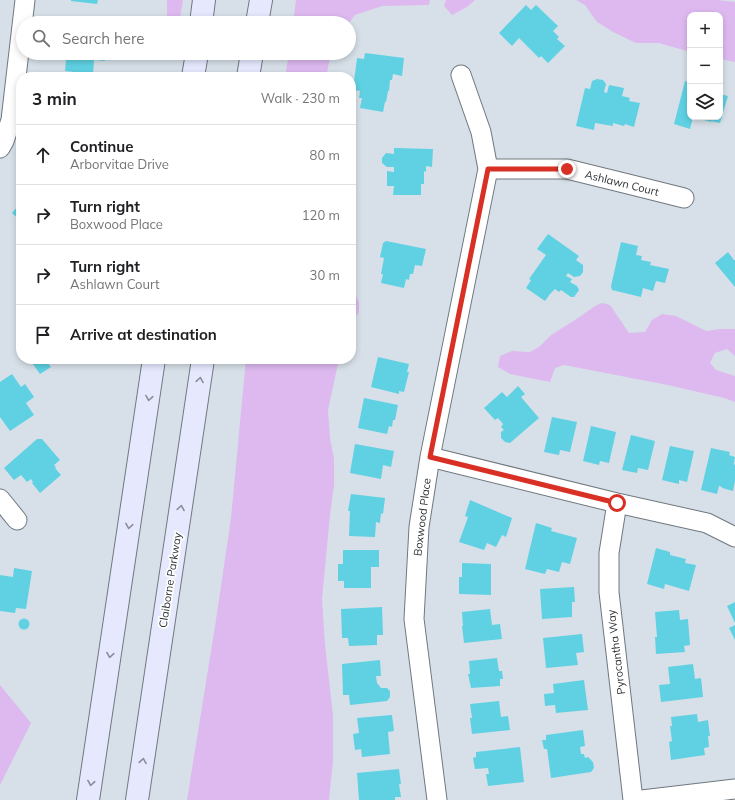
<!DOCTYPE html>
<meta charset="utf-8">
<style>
:root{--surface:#fff;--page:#f6f6f6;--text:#202124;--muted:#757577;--line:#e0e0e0}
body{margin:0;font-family:Mulish,sans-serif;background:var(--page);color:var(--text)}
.controls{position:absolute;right:12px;top:12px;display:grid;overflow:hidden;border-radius:8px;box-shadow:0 2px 6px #0003}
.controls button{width:36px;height:36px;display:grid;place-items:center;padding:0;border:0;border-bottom:1px solid var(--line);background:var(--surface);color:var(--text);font:20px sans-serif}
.stop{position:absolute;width:12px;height:12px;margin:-9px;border:3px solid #d93025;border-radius:50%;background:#fff}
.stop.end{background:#d93025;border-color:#fff;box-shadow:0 1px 4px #0008}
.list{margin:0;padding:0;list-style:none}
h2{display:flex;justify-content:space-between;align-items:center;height:52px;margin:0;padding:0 16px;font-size:17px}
h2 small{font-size:13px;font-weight:400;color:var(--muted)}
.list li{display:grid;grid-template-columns:26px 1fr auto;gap:12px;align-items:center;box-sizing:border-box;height:60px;padding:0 16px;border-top:1px solid var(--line)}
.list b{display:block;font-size:15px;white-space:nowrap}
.list p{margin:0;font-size:13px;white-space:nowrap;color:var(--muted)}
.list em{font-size:13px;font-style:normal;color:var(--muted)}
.icon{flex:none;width:22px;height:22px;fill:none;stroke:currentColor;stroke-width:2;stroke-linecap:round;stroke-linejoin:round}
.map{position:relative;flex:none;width:735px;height:800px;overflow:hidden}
.search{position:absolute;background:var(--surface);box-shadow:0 2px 6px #0003;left:16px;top:16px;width:340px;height:44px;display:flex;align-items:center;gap:10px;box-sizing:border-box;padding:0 14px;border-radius:22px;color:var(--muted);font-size:15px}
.panel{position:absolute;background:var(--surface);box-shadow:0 2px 6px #0003;left:16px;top:72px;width:340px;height:292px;border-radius:16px}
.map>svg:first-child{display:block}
</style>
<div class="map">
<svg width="735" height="800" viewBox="0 0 735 800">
<rect width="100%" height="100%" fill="#d7e0e8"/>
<path fill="#ddb9f0" d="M167 0H183L179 23H167Z
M296 0H430L429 5 382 6 355 15 349 23H293Z
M446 0H475L467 7 452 15 444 6Z
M576 0H717L735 2V62L720 59V15H690V52L659 43H636L613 32 597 22 585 5Z
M289 53H331L326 77H285Z
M351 286 359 302V312L351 323Z
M602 303 610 305 629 333 645 332 652 320 662 314 676 316 706 331 720 329H735V356L727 349 715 353 710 363 716 370 735 376V402L724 398 668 385 564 365 555 368 550 382 510 374 498 367 500 356 512 351 530 352 539 347 551 335 578 318 595 306Z
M246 359H339L328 410 330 438 334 459V486L330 515 322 599 325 645 333 715V761L329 800H187L216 620 231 518Z
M0 685 31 723 0 785Z"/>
<path fill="#5fd1e3" d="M71 0H98L97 4 71 1Z
M526 5 531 10 536 5 558 26 553 31 559 37 557 39 565 46 548 63 541 56 539 58 519 38 512 46 499 33Z
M64 53H106L105 61 94 60 93 74 65 71 66 60H64Z
M365 53 404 58 402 76 393 74 392 80H390L389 91H388L386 102H385L383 112 360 108 362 98H359L360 91 353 90 357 58 364 59Z
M597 79 603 80 606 84 604 92 607 93 609 85 624 88 622 96 630 98 629 101 640 103 634 127 625 124 624 126 613 123V126L595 123 594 130 576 126 585 88 590 89 592 81Z
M685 81 690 82V117H720V94L728 96 720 123 711 121V122L693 117 690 129 674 124Z
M394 148 433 149 432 167 426 166V172L424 171V184H421V195H393L394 186H387V171L394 172V167H387L382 163V158L386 153 394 154Z
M21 202V221L12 213Z
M548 234 579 256 576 260 583 265V272L580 276 574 277 568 273 566 276 572 279 570 282 577 286 579 290 574 297H571L561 290 559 292 555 289 550 294 545 301 526 288 531 280 529 279 546 255 537 249Z
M386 241 426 249 422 266 415 265 413 274H410L409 280 406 279 404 288 381 283 383 274H381L384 258 380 257 383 243Z
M621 242 638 246 636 255 642 256 641 260 651 262 650 265 669 269 665 283 656 281 653 291 643 288 641 297 612 290 611 286Z
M728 252 734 260H735V287L715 263Z
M378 357 409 364 407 372H409L404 392 399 391V394L371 387Z
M32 359H45L51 367 40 374 30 360Z
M12 374 21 387 25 384 34 397 26 403 34 415 10 431 0 417V382Z
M518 386 525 394 521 397 539 418 510 443 505 442 501 438V432L504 430 501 427 503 424 498 418 495 420 484 408 502 392 507 397Z
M364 398 398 405 395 420H393L392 427 389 426 387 434 358 428Z
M552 417 577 422 570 452 560 450 559 455 544 452Z
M591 426 616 432 609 463 600 461 599 465 583 461Z
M631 435 655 441 648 470 638 468 637 473 622 470Z
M37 439H42L60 460 54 465 56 467 55 468 61 475 40 493 32 483 33 482 31 479 27 482 21 475 14 480 4 468Z
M355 444 394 451 391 467 383 465 381 479 350 473Z
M670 446 694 451 687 482 679 480V484L662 480Z
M711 448 730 452 729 455 735 457 734 464 735 465V481L733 491 722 488V487L719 486 717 494 701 490Z
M351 494 385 498 383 514 381 513 380 523 376 522 375 537 349 536 350 511H348Z
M470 500 512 518 506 537 502 535 496 547 487 543 484 550 459 542 468 517 465 516Z
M536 523 552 528 551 531 577 538 570 564 562 562 559 572 547 569 545 574 525 569Z
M656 548 670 552V555L686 559 685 563 696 565 689 591 665 584 664 589 647 584Z
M343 550H379V567H371V588H344V581H338V564H343Z
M462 563 491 564V595L459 594V577H462Z
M14 568 32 571 26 609 16 608 15 613 0 611V575L13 577Z
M574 587 575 602H572V617L542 619 540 589Z
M735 602V623L727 606Z
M382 607 383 635H377V645L349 646 348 638H342L341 609Z
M490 609 492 625 500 624 502 639 464 643 462 626H463L462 612Z
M679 610 680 620 688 619 690 645 684 646 685 652 656 654 655 637H657L655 612Z
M18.5 624a5.5 5.5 0 1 1 11 0a5.5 5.5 0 1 1-11 0Z
M735 625V640L729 628Z
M582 634 584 652 576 653 578 665 546 668 543 638Z
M497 658 499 671H502L503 679H500V686L471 688 468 674H470L469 661Z
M380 660 381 676H376L377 683 381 688H387L390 691V697L387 701 350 705 349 695H343L342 664Z
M693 664 695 679 701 678 703 697 661 702 659 685 670 684 668 667Z
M584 680 588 710 556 713 555 705 545 706 544 694 554 693 553 684Z
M499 701 501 717 508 716 510 730 472 734 470 718H472L470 704Z
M697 714 698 722 708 720 710 736H708L709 747 704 748 705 755 671 760 669 742 672 741 670 726H672L671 717Z
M392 715 394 731 388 732 390 754 362 757 361 749 355 750 353 734 359 733 357 718Z
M583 730 585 746 580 747 581 754H584L585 758 588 757 593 762 594 768 591 772 551 778 547 749H544L542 740H546V735Z
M520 747 524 782 488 786 486 774H489L488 768 475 769 473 758 476 757V752Z
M399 769 401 784H399L401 797H395V800H359L357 773Z"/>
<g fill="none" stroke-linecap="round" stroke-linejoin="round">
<g stroke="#70787f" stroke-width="21">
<path id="street" d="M0 148 4 141 11 120 25 0
M488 169H567L628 184 684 198
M430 457 617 503 707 523 735 537
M0 499 17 520
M617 503 609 553V592L633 800
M437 800 414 619 419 527 430 457 488 169 481 132 461 75
M642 800 735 789"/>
</g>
<g stroke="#70787f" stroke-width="24">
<path id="secondary" d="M201 23 204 0
M257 23 261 0
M193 77 197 53
M248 77 252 53
M88 800 154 359
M137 800 203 359"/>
</g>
<use href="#street" stroke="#fff" stroke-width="19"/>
<use href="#secondary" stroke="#e6e9fe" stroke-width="22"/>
</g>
<defs><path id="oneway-chevron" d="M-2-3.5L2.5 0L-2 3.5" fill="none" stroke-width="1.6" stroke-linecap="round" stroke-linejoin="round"/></defs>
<g stroke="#8a8d99">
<use href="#oneway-chevron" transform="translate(200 380) rotate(-81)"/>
<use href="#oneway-chevron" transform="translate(149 398) rotate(99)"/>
<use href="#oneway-chevron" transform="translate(181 508) rotate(-81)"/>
<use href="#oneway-chevron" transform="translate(129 526) rotate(99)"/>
<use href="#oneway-chevron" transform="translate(110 655) rotate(99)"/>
<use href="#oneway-chevron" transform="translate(143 761) rotate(-81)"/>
<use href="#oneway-chevron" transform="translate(91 783) rotate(99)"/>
</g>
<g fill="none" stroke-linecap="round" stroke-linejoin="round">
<path stroke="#d93025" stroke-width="5" d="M567 169H488L430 457 617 503"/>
</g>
<g text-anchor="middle" stroke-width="3.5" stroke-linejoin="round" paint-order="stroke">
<g font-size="11" fill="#2d3134" stroke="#fff">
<text transform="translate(622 183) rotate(14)" y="4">Ashlawn Court</text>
<text transform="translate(422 517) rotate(-83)" y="4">Boxwood Place</text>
<text transform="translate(170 580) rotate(-81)" y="4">Claiborne Parkway</text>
<text transform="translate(616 652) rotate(-97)" y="4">Pyrocantha Way</text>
</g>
</g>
</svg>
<div class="controls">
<button>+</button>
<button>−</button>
<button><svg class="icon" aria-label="layers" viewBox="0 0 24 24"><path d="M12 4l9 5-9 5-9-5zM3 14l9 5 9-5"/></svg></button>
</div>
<div class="stop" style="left:617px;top:503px"></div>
<div class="stop end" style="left:567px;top:169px"></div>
<div class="search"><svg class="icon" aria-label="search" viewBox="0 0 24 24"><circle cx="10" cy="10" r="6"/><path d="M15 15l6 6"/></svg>Search here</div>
<section class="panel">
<h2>3 min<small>Walk · 230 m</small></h2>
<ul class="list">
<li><svg class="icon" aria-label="ahead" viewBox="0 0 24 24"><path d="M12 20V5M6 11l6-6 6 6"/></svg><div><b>Continue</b><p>Arborvitae Drive</p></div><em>80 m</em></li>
<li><svg class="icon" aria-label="right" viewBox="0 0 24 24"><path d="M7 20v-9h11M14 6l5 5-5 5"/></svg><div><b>Turn right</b><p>Boxwood Place</p></div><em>120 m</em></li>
<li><svg class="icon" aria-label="right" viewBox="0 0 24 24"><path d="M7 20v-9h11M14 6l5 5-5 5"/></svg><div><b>Turn right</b><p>Ashlawn Court</p></div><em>30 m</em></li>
<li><svg class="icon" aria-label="arrive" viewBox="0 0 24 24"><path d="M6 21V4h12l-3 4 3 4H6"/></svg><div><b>Arrive at destination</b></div></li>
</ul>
</section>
</div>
